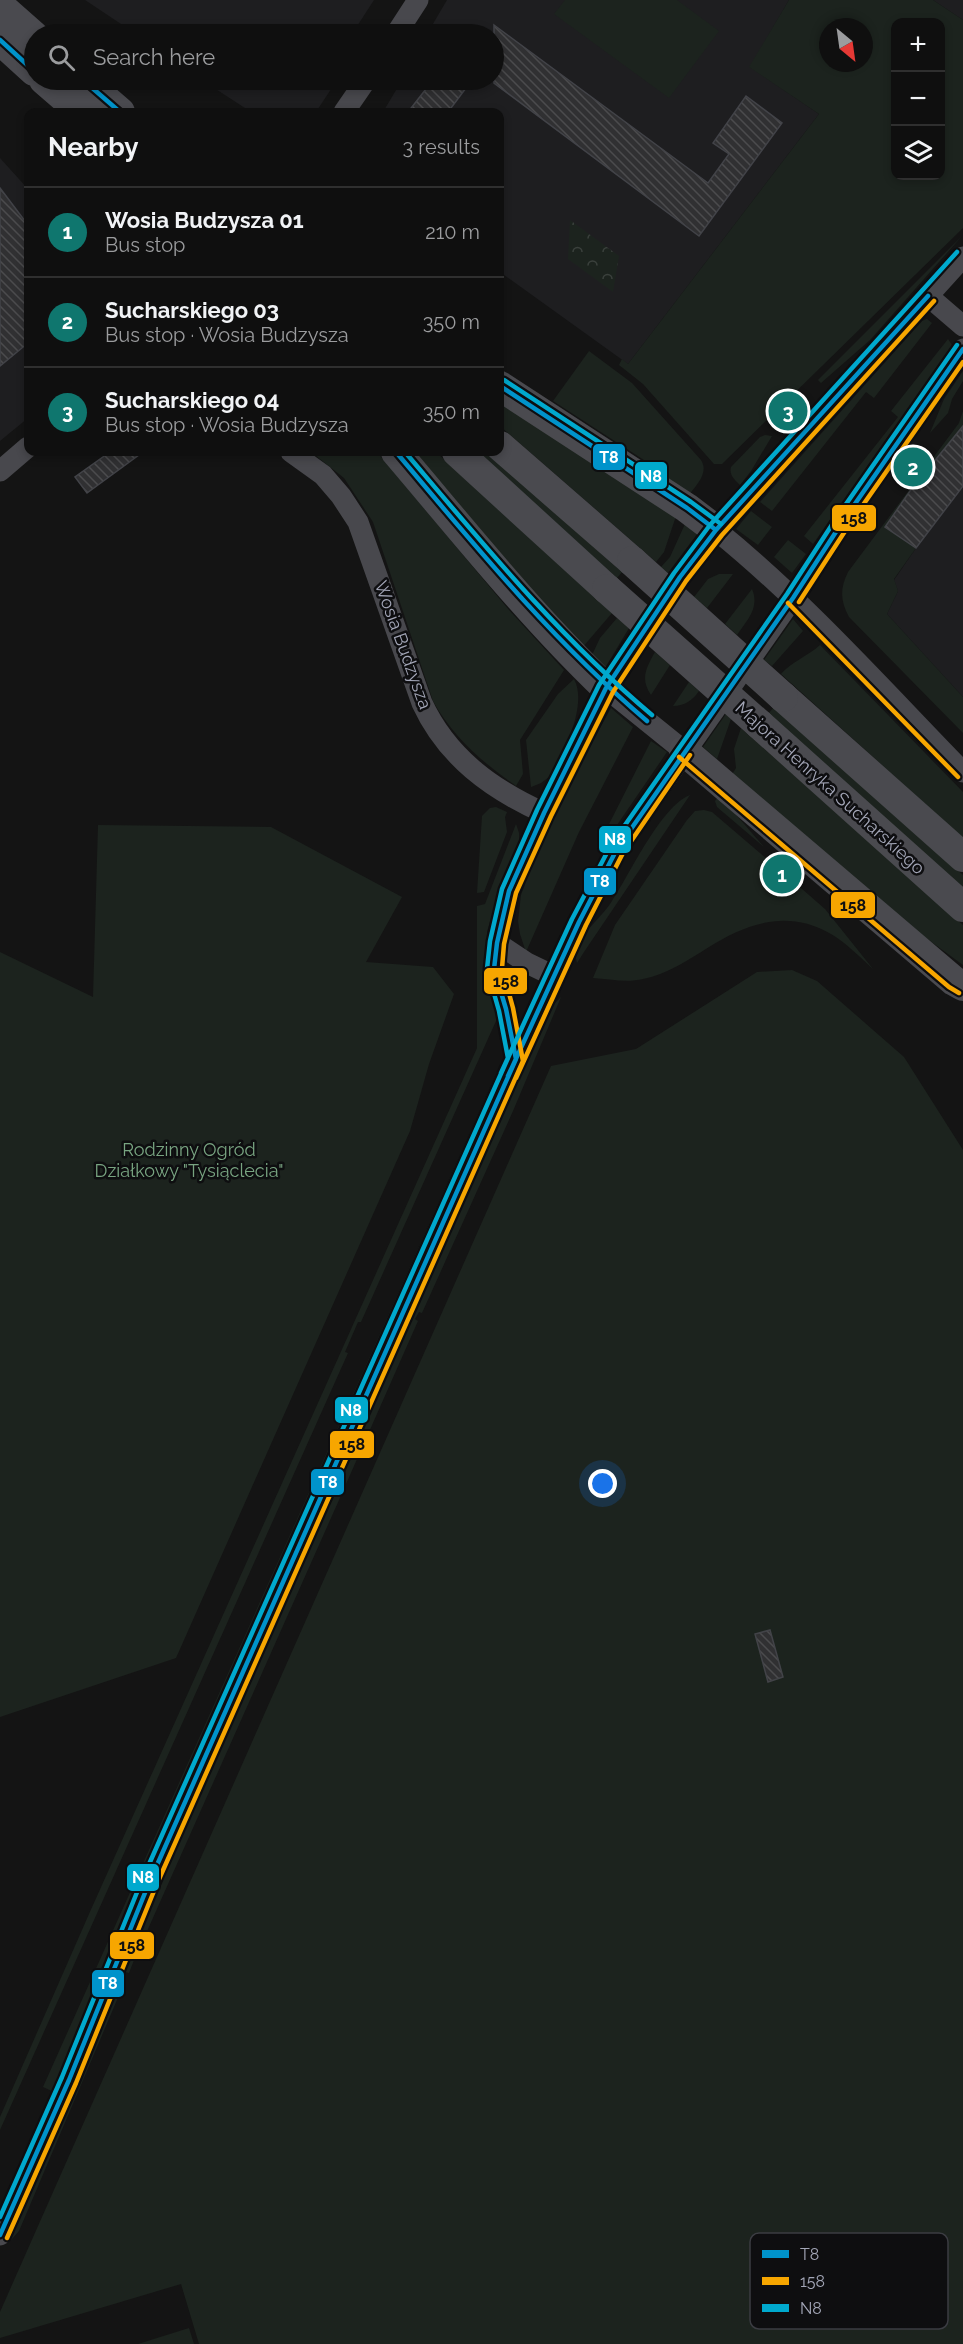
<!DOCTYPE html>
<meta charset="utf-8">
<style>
:root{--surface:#0f0f0f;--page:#181818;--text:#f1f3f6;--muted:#9b9c9e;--line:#2f2f2f;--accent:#0f766e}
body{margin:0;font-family:Raleway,sans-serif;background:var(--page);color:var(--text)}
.controls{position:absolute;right:18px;top:18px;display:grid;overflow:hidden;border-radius:12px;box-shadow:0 3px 9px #0003}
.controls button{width:54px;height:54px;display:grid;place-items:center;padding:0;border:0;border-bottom:2px solid var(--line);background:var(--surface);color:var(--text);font:30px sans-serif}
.compass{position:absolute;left:819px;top:18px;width:54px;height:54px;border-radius:50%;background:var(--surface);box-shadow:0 3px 9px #0003;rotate:151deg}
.you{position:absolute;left:603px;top:1484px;width:21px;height:21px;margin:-15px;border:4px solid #fff;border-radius:50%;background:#1a73e8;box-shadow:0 0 0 9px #1a73e833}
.badge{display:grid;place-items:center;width:39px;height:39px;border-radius:50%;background:var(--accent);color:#fff;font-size:20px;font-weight:700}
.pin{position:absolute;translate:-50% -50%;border:3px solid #fff;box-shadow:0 2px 6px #0006}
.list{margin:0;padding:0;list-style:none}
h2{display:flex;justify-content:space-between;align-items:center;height:78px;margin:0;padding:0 24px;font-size:26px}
h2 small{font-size:20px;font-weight:400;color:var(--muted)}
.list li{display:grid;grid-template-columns:39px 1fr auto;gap:18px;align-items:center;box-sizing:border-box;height:90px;padding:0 24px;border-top:2px solid var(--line)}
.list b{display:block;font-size:22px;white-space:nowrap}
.list p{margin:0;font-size:20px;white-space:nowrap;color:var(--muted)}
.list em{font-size:20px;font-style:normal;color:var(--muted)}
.icon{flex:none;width:33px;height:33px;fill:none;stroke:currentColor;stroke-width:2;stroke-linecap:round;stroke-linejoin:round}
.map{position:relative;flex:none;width:963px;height:2344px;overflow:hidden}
.search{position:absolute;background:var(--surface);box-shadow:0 3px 9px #0003;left:24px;top:24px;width:480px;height:66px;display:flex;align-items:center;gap:15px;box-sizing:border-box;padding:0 21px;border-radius:33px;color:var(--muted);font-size:22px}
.panel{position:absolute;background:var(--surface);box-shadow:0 3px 9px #0003;left:24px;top:108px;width:480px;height:348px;border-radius:12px}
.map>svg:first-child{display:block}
</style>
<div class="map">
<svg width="963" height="2344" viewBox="0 0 963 2344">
<defs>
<pattern id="forest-crowns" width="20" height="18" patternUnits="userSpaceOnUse" patternTransform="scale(1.5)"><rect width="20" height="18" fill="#1c231e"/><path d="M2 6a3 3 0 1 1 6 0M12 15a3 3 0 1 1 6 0" fill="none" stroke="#3a403c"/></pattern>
<pattern id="building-back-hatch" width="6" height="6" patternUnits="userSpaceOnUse" patternTransform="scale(1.5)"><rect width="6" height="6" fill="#303032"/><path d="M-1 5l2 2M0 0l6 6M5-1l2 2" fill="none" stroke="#4b4b4d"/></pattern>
</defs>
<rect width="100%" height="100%" fill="#141414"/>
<path fill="#1e1e20" d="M85 0H374L352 34H136Z
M447 0H789L750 67 819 114 628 364 500 272V112H383L402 80H494V34H427Z
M933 0H963V20Z
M202 80H337L316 112H251Z
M0 158 28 189V418L0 441Z
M963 426V697L887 614 898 591 894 580 916 548 885 527 910 491Z"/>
<path fill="#1c231e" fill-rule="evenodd" d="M565 0H677L719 31 669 98 554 14Z
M789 0H933L963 20V228L722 464H714L643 384 619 365 622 359 628 364 819 114 749 67ZM896 22H940V176H896ZM828 27H864V63H828Z
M962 236 870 340 821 383 818 380Z
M927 319 932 323 874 398 866 392 772 511 760 502 922 321Z
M948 339 952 345 951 347 813 544 804 536 898 417 891 411Z
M589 351 632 383 701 460C709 473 697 484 689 495L665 479 667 475 553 401Z
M963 371V381L952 399 948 413 930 433 944 399Z
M500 401 676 516 664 552 656 562 500 426Z
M963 411V426L910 491 885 527 916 548 894 579 898 591 887 614 963 697V733L849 617C840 601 840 588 848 572L959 423Z
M765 435 772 436 751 471 740 485C734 479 729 475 731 467L760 437Z
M311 452H377L509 610 564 670 520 740 523 774 516 786C483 763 453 737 433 701L373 522 344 478Z
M412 452H436L612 613 582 648Z
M477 452H486L622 572 617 578Z
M751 511 772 527 758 545 736 529Z
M685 524 698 533 668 573 661 567 670 557Z
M788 540 806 554 792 573 774 557Z
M719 574H733L707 608 694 597 708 579Z
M752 589C760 608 747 620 737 635L725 624Z
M617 618 629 628 605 668 592 655 600 638Z
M793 619 803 631 772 666 764 660Z
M820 645 963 792V838L781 674C791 662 808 656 820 645Z
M655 652 670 665 651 695C640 679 646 668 655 652Z
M574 679C588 705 564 753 549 777L541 783 531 787 526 740 558 694Z
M689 682 699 691C693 700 684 706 673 706Z
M774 707 963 875V889L768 714Z
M611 708 633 727 579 832 526 952 520 934 518 921 521 895 530 871 574 771 576 772Z
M726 714 731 719 717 759 703 747Z
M741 728 963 925V965L900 919 731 776 736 768 734 749Z
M651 741 667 752 604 844 600 842Z
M690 795 584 952 577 963C576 959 575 954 576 950 582 932 602 917 612 901 630 874 661 806 690 795Z
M718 797 725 802 764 847 717 807 715 801Z
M496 807 507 812 505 817 507 832 484 892 477 893 482 816 490 808Z
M704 810 712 812 782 872 779 877 789 885 793 881 825 909 873 969C860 957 846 943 831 934 788 909 747 923 709 947 688 960 668 974 643 979 627 983 609 979 593 978L615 925 687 820 695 811Z
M516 824 519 833V850L496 901 487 932V947L500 1012 361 1322H358L345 1352 348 1353 0 2130V2117L89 1914 477 1048V906L485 904Z
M98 825 271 827 402 897 366 962 433 967 454 994 429 1064 410 1131 176 1658 0 1717V952L93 997Z
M792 970 817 981 904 1057 963 1150V2344H199L181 2284 0 2338V2312L551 1066 636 1049 757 972Z
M561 997 513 1111 422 1313 419 1312 415 1319 418 1321 346 1484 343 1482 340 1490 343 1491 140 1947 136 1946 133 1954 136 1955 129 1973 125 1972 122 1979 125 1981 19 2231 11 2240 9 2239 90 2058 129 1955 551 1007Z
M502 1061 499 1075 124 1916 54 2092 43 2087Z
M189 2328 194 2344H138Z"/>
<path fill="url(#forest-crowns)" d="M570 220 619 256 613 292 568 259Z"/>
<path fill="url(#building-back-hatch)" stroke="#424348" stroke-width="1.5" d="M494 25 708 183 729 154 713 143 746 96 782 123 699 236 494 83Z
M433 80H472L448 112H408Z
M0 188 28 225V343L0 366Z
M963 426V486L916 548 885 527 910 491Z
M110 452H143L87 493 75 477Z
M770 1630 783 1677 768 1682 755 1634Z"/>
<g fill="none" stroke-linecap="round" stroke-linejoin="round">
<path stroke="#48484d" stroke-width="21" d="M396 34 418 0
M344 112 366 80
M928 296 963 326
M291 452 323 475 341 496 358 522 422 703C447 757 491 789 544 813
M0 471 28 447
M716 530C806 603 883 690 963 772
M606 688 684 751
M497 943 527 963 554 976
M516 1059 506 1009 494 969 497 943 509 891 544 813 606 688 680 577 716 530 963 257
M0 2235 69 2080 149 1883 516 1059 579 922 617 849 793 598 843 521 963 349"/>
<path stroke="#4a4a4f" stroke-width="30" d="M0 6 34 36
M0 40 34 71
M44 80 81 112
M83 80 120 112
M500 386 687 508 716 530
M500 446 632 561
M396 452C464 532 530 615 606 688
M457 452 607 589
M783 697 963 857
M759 724 963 907
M684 751 954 981 963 986"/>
<path stroke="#4a4a4f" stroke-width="30" d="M632 561 783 697
M607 589 759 724"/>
<g stroke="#0e0e10" stroke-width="9">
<path id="bus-1" d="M0 40 34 71
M83 80 120 112
M500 386 687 508 716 530
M396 452C475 546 553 641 647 721
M508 1076 579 922 617 849 793 598 843 521 963 349
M0 2235 69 2080 149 1883 516 1059 506 1009 494 969 497 943 509 891 544 813 606 688 680 577 716 530 928 296"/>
</g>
<g stroke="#0e0e10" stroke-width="9">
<path id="bus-2" d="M799 602 849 525 963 362
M788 603 958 777
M679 757 949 987 959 993
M516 1078 586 925 623 853 690 755
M7 2238 76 2083 156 1886 523 1061 513 1008 502 968 504 944 516 893 551 816 613 692 686 581 722 535 934 301"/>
</g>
<g stroke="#0e0e10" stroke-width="9">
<path id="bus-3" d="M504 380 691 502 721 524
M405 452C483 544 559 637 652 715
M501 1073 572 919 611 845 787 594 837 517 957 345
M0 2217 62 2077 142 1880 508 1058 499 1011 487 969 490 941 502 889 537 810 599 685 674 573 710 525 957 252"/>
</g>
<use href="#bus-1" stroke="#0093cb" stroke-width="4.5"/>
<use href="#bus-2" stroke="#f7a600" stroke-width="4.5"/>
<use href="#bus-3" stroke="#00a9ce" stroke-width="4.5"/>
</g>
<g text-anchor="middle" stroke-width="5" stroke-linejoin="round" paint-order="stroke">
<g font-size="18" fill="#a3a6b7" stroke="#0e0e10">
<text transform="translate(403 645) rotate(70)" y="6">Wosia Budzysza</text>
<text transform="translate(830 788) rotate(42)" y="6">Majora Henryka Sucharskiego</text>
</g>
<g font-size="18" fill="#78a481" stroke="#0e0e10">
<text x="189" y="1156">Rodzinny Ogród<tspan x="189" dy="21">Działkowy "Tysiąclecia"</tspan></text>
</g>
</g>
<rect x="750" y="2233" width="198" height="96" rx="9" fill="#0e0e10" stroke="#3b3c42" stroke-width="1.5"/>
<rect x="762" y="2250" width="27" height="8" fill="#0093cb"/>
<rect x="762" y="2277" width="27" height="8" fill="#f7a600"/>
<rect x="762" y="2304" width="27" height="8" fill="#00a9ce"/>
<g font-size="16" fill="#a3a6b7">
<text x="800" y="2260">T8</text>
<text x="800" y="2287">158</text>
<text x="800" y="2314">N8</text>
</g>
<g stroke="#0e0e10" stroke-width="2">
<rect x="592" y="443" width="34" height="28" rx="6" fill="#0093cb"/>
<rect x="634" y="461" width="34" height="29" rx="6" fill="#00a9ce"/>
<rect x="831" y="504" width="46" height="28" rx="6" fill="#f7a600"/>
<rect x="598" y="825" width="34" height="29" rx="6" fill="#00a9ce"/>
<rect x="583" y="867" width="34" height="29" rx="6" fill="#0093cb"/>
<rect x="830" y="891" width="46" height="28" rx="6" fill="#f7a600"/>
<rect x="483" y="967" width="45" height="28" rx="6" fill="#f7a600"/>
<rect x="334" y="1396" width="35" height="28" rx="6" fill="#00a9ce"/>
<rect x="329" y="1430" width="46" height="29" rx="6" fill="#f7a600"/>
<rect x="310" y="1468" width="35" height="28" rx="6" fill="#0093cb"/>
<rect x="126" y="1863" width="34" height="29" rx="6" fill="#00a9ce"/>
<rect x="109" y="1931" width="46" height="29" rx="6" fill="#f7a600"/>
<rect x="91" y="1969" width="34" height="29" rx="6" fill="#0093cb"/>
</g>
<g font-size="16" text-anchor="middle" font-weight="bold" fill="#fff">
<text x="609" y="463">T8</text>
<text x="651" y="482">N8</text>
<text x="615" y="845">N8</text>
<text x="600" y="887">T8</text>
<text x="351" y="1416">N8</text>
<text x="328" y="1488">T8</text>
<text x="143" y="1883">N8</text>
<text x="108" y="1989">T8</text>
</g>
<g font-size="16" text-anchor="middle" font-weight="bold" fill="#111">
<text x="854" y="524">158</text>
<text x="853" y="911">158</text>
<text x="506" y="987">158</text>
<text x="352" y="1450">158</text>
<text x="132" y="1951">158</text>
</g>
</svg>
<div class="controls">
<button>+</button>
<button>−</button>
<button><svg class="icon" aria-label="layers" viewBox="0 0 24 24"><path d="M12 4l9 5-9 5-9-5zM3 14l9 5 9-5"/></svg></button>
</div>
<svg class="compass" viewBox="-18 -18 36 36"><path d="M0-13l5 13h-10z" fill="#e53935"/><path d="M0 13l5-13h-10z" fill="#9b9c9e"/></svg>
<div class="you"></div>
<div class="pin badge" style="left:782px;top:874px">1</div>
<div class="pin badge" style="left:913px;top:467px">2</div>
<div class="pin badge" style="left:788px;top:411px">3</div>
<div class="search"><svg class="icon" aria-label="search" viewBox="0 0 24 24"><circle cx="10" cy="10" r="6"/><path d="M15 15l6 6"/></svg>Search here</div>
<section class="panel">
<h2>Nearby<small>3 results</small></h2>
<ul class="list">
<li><span class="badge">1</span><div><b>Wosia Budzysza 01</b><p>Bus stop</p></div><em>210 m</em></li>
<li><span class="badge">2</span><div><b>Sucharskiego 03</b><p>Bus stop · Wosia Budzysza</p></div><em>350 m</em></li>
<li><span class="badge">3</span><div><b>Sucharskiego 04</b><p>Bus stop · Wosia Budzysza</p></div><em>350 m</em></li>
</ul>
</section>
</div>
